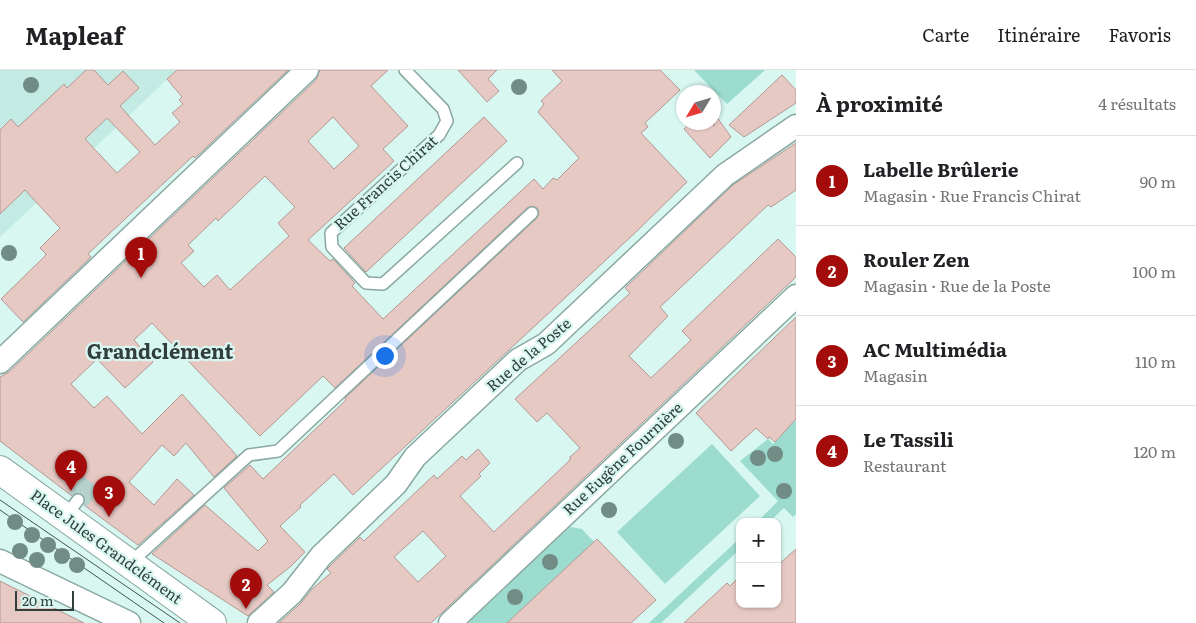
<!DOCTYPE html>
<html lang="fr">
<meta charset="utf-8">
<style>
:root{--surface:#fff;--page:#f6f6f6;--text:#202124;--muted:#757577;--line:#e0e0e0;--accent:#a30c0a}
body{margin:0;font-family:Literata,serif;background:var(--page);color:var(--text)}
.controls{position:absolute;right:15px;bottom:15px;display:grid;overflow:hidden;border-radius:10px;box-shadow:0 1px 4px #0004}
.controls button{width:45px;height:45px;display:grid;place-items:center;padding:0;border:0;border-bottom:1px solid var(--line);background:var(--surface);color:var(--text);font:25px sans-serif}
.compass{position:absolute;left:676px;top:15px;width:45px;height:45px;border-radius:50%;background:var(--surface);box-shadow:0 1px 4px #0004;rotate:232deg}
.scale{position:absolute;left:15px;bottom:12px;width:59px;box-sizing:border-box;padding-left:5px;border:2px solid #323e3b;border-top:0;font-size:14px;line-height:18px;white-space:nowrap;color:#323e3b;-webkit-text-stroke:4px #d7f7f0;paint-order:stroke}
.you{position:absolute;left:384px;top:285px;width:18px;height:18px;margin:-12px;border:4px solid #fff;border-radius:50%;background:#1a73e8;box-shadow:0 0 0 8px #1a73e833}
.badge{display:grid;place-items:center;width:32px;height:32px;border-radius:50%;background:var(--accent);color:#fff;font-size:16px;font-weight:700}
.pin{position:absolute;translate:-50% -41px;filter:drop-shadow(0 1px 2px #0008)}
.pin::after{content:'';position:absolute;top:26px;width:18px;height:15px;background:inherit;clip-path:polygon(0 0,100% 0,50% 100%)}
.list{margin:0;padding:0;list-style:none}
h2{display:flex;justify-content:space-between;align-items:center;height:65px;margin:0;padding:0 20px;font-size:21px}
h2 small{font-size:16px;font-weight:400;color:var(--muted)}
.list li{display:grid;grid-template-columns:32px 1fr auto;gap:15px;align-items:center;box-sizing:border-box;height:90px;padding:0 20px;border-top:1px solid var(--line)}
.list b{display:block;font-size:19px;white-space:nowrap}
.list p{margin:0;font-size:16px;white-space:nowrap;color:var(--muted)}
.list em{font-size:16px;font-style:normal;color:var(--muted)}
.map{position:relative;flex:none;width:796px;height:553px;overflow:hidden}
header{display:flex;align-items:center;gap:30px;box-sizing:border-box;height:70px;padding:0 25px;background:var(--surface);border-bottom:1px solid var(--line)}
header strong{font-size:24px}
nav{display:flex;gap:28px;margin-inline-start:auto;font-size:18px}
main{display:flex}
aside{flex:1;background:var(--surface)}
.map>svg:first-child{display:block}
</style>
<header>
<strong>Mapleaf</strong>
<nav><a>Carte</a><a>Itinéraire</a><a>Favoris</a></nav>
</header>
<main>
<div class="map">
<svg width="796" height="553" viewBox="0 0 796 553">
<rect width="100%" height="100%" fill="#d7f7f0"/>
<path fill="#c3ebe3" d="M0 0H177L0 167Z"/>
<path fill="#9cdccf" d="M694 0H765L727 34Z
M771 326 796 352V444L793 447 784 438 769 452H757L778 431 740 391 768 369 773 374 780 367 775 361Z
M712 374 760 426 665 514 617 462Z
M570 457 582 459 594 472 507 553H468Z
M740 468V479L661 553H649Z"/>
<path fill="#e7c9c4" stroke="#b49793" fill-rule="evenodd" d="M86 0H94L108 15 123 1 139 18 120 36 155 75 180 52 172 43 183 34 179 30 182 27 167 9 177 0H288L195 88 193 86 110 163 88 184 91 187 23 252 1 229 45 186 46 184 40 178 60 158 25 120 0 144V60L11 49 18 57 64 14 67 18ZM107 48 140 82 117 103 85 69Z
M320 0H388L371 16 408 56 383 79 394 91 308 170 330 191 333 189 355 213 352 216 383 249 534 109 543 119 553 108 557 110 579 88 538 42 544 34 541 31 562 11 552 0H660L680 20 645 53 648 57 641 63 687 112 637 161 353 425 334 404 300 435 301 437 280 456 305 482 290 497 267 515 274 522 248 546 152 484 205 435 258 481 268 471 224 418 250 395 263 409 346 330 345 328 537 148 539 142 537 138 531 136 527 138 335 318 323 306 260 366 152 253 134 270 153 292 125 318 97 289 71 314 94 338 107 326 142 364 182 324 237 386 214 407 186 373 174 386 162 375 129 412 154 435 177 409 194 425 138 475 84 435 85 428 82 424 76 423 72 426 0 371V307L9 302 316 10ZM333 47 359 76 334 99 308 71ZM265 106 295 137 278 153 289 166 230 220 217 205 204 217 181 193 194 181 188 175 216 148 218 151Z
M458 0H497L488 9 499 21 487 32Z
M782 5 796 20V33L744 67 729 55Z
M714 43 731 67 710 88 684 59 691 52H711L714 56Z
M484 47 507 71 366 202 344 178Z
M796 73V120L771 137 768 135 660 237 668 246 629 286 651 308 691 270 682 261 778 169 796 187V207L431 553H279L301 533 312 519 331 503 327 499 331 495 360 467 364 471 434 405 437 409 462 386 466 390 478 379 490 393 479 404 481 406 460 426 494 462 570 390V387L580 378 547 343 537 352 515 329 630 223 625 218 733 115ZM423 461 446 486 418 512 394 487Z
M796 247V349L775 372 769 367 768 369 756 358 731 381 696 343Z
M597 469 656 530 631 553H507Z
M796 479V553H684L727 513 730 516 740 506V534H777V496Z
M0 511 84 553H0Z"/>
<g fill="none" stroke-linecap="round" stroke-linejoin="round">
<path stroke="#b6d2cc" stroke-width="22" stroke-dasharray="22 11" stroke-linecap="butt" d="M78 430 93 411"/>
<g stroke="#89a8a1" stroke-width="14">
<path id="lane" d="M405 0 443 39 447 51 439 65 331 163 332 177 366 213 383 214 517 93
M65 447 78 430
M130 493 249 385 278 381 532 143"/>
</g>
<g stroke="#89a8a1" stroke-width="25">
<path id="street" d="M0 292 307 0
M0 491 129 553
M259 553 292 523 321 486 396 414 415 387 518 290 546 274 725 105 796 56
M450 553 796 226"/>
</g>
<g stroke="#89a8a1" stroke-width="30">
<path id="secondary" d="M0 400 212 553"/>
</g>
<use href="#lane" stroke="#fff" stroke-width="11"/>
<use href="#street" stroke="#fff" stroke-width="22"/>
<use href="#secondary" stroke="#fff" stroke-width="28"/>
<path stroke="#455350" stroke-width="1" d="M0 430 180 553
M0 440 164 553"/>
</g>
<g fill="#718b85">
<circle cx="31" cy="15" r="8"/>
<circle cx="519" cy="17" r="8"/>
<circle cx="9" cy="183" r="8"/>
<circle cx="676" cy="371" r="8"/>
<circle cx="775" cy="384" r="8"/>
<circle cx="758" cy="388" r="8"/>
<circle cx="784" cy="421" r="8"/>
<circle cx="609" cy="440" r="8"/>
<circle cx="15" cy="452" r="8"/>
<circle cx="32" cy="465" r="8"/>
<circle cx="48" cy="475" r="8"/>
<circle cx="20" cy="481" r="8"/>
<circle cx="62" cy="486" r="8"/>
<circle cx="37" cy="490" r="8"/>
<circle cx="550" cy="492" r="8"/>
<circle cx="77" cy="495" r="8"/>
<circle cx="515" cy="527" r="8"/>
</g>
<g text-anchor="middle" stroke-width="4.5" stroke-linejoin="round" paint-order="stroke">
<g font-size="15" fill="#323e3b" stroke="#d7f7f0">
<text transform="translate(386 113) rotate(-42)" y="5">Rue Francis Chirat</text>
<text transform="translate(529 285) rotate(-40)" y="5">Rue de la Poste</text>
<text transform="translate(623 389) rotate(-43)" y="5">Rue Eugène Fournière</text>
<text transform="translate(106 477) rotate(36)" y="5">Place Jules Grandclément</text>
</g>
<g font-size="20" font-weight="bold" fill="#323e3b" stroke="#d7f7f0">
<text x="160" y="289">Grandclément</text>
</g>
</g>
</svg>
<div class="controls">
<button>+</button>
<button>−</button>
</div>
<svg class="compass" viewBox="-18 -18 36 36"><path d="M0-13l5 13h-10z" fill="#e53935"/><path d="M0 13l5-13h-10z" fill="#757577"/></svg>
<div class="scale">20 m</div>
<div class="you"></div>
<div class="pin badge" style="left:141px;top:208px">1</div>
<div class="pin badge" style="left:246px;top:539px">2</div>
<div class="pin badge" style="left:109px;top:447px">3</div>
<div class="pin badge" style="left:71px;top:421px">4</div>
</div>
<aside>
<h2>À proximité<small>4 résultats</small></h2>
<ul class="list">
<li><span class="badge">1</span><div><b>Labelle Brûlerie</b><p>Magasin · Rue Francis Chirat</p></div><em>90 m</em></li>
<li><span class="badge">2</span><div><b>Rouler Zen</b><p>Magasin · Rue de la Poste</p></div><em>100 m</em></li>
<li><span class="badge">3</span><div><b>AC Multimédia</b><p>Magasin</p></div><em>110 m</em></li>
<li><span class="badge">4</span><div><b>Le Tassili</b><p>Restaurant</p></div><em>120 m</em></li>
</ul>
</aside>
</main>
